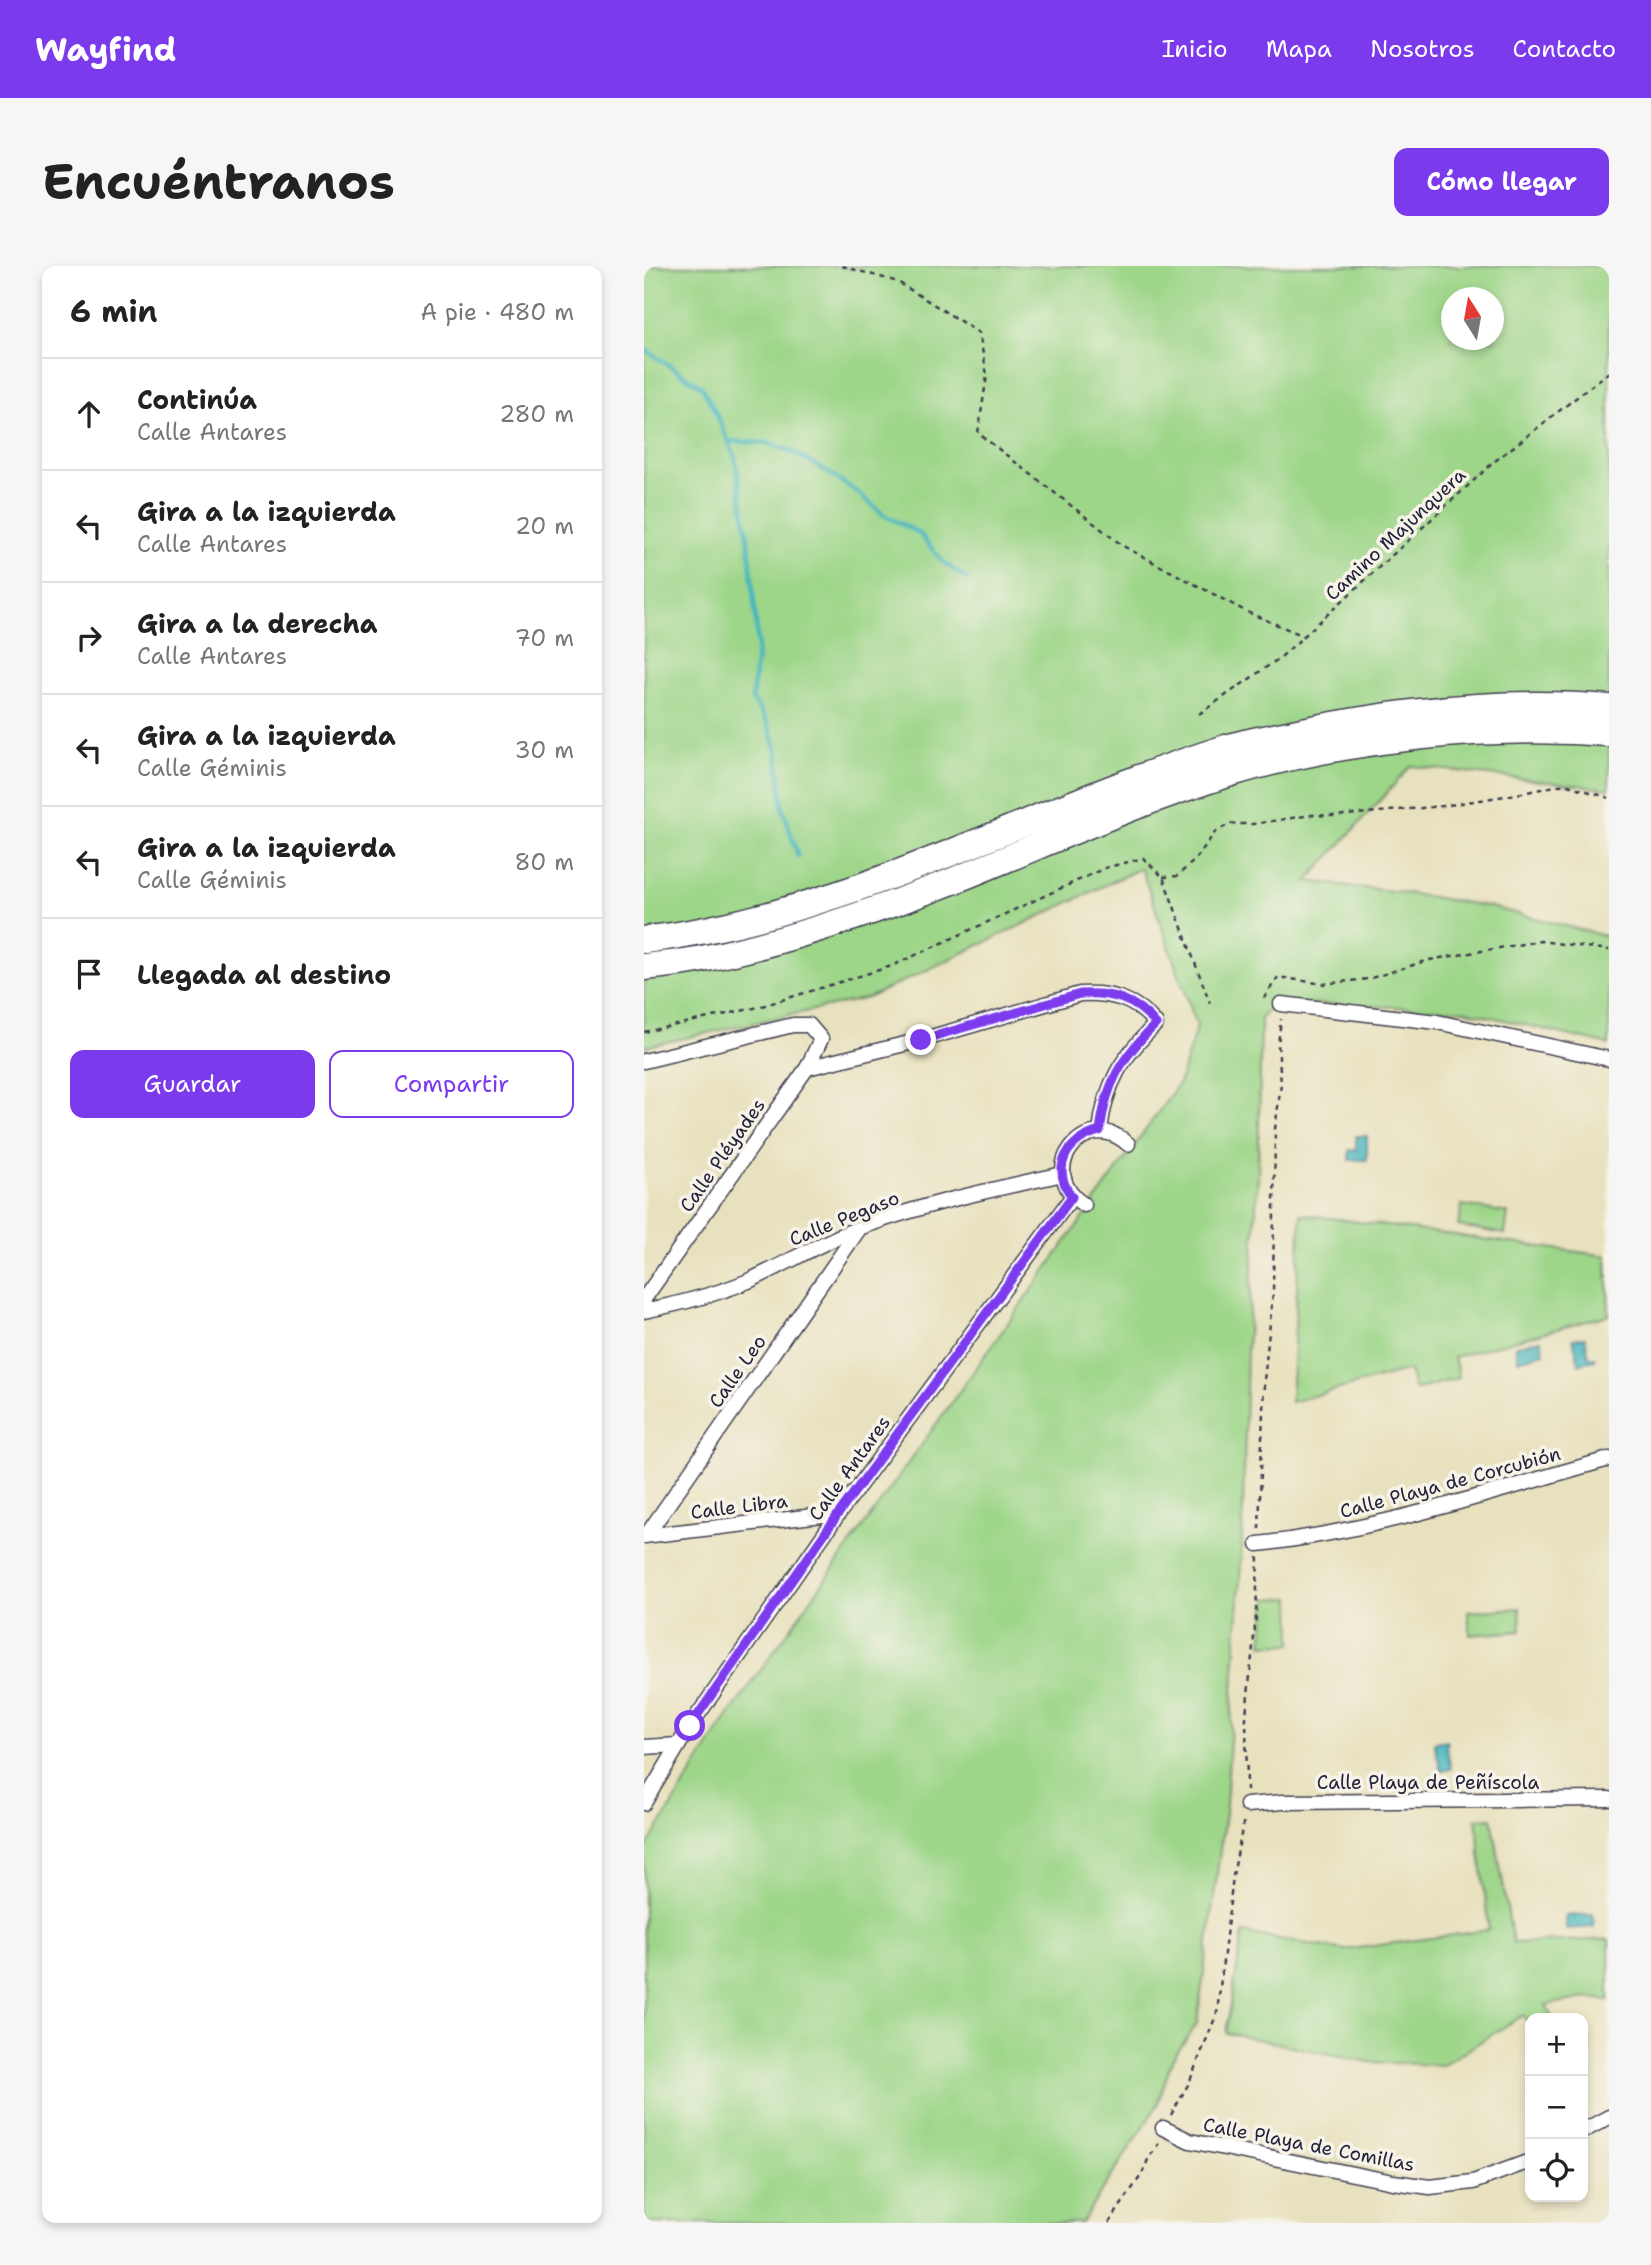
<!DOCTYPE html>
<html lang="es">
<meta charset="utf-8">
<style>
:root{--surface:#fff;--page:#f6f6f6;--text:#222;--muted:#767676;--line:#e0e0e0;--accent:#7c3aed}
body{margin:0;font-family:"Shantell Sans",sans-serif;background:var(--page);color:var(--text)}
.controls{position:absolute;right:21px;bottom:21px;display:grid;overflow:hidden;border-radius:14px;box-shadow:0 4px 10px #0003}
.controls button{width:63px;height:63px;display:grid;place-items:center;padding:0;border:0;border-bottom:2px solid var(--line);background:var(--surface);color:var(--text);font:35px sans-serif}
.compass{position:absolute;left:797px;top:21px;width:63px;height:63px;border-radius:50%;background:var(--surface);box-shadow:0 4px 10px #0003;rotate:349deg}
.stop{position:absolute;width:21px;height:21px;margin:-16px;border:5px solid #7c3aed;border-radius:50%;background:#fff}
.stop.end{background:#7c3aed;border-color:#fff;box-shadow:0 2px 7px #0008}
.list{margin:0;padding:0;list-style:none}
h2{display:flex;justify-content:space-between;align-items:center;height:91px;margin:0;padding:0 28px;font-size:30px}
h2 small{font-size:23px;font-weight:400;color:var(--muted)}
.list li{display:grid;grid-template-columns:46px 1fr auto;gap:21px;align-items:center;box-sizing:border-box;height:112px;padding:0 28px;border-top:2px solid var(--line)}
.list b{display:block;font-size:26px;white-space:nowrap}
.list p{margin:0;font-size:23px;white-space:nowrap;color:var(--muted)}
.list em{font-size:23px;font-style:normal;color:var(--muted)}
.actions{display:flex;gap:14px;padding:21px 28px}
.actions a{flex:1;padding:16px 0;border:2px solid var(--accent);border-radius:14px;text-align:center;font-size:24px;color:var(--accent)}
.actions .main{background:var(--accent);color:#fff}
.icon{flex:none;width:38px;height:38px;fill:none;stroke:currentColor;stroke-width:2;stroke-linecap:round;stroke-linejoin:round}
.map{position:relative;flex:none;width:965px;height:1957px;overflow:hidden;border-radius:14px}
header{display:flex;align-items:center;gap:42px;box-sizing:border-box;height:98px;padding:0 35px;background:var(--accent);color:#fff}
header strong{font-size:33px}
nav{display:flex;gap:38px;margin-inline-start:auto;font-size:24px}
.intro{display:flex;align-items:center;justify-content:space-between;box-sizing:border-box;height:168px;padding:0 42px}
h1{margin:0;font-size:49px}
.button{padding:18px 32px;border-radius:14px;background:var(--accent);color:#fff;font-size:24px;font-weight:700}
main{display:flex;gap:42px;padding:0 42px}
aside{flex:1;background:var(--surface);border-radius:14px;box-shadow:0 4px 10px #0003}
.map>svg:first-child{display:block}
</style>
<header>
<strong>Wayfind</strong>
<nav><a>Inicio</a><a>Mapa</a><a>Nosotros</a><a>Contacto</a></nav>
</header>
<div class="intro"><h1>Encuéntranos</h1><a class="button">Cómo llegar</a></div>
<main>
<aside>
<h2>6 min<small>A pie · 480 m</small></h2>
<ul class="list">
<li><svg class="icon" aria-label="ahead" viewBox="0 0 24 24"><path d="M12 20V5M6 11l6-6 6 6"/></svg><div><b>Continúa</b><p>Calle Antares</p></div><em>280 m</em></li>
<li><svg class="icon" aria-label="left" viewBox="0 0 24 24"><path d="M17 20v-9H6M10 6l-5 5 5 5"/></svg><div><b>Gira a la izquierda</b><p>Calle Antares</p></div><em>20 m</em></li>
<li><svg class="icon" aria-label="right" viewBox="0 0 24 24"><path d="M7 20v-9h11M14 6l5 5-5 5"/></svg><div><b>Gira a la derecha</b><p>Calle Antares</p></div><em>70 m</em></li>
<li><svg class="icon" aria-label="left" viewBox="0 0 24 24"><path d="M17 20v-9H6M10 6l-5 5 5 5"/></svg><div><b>Gira a la izquierda</b><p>Calle Géminis</p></div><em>30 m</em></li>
<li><svg class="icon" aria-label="left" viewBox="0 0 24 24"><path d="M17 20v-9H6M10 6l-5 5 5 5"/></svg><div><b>Gira a la izquierda</b><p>Calle Géminis</p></div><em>80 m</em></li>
<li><svg class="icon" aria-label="arrive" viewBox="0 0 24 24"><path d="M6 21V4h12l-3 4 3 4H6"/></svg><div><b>Llegada al destino</b></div></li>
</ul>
<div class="actions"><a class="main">Guardar</a><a>Compartir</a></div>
</aside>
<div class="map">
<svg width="965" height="1957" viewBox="0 0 965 1957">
<rect width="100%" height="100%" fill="#f7f3e8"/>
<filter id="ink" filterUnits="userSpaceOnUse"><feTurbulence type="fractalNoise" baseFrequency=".0143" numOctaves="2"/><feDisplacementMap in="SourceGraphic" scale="14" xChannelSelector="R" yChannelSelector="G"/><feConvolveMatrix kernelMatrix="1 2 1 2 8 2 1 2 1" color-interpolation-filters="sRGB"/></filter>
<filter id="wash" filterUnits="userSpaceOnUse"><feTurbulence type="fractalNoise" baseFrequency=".00686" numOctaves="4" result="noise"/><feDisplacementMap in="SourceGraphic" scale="28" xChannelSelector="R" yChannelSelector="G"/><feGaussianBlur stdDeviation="1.57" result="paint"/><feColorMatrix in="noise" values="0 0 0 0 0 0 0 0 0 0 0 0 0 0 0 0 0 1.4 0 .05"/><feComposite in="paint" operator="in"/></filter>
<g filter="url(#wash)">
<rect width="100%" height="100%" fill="#e8e1be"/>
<path fill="#9dd689" stroke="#607c62" stroke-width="2" fill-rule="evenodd" d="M0 0H965V523L767 500 663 615 756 626 843 640 965 671V779L819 744 632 736 617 752 614 911 603 1084 598 1280 582 1540 553 1758 528 1794 513 1840 437 1957H0V1585L77 1460 535 817 553 760 497 602 224 732 0 781ZM808 32H850V74H808Z
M818 939 864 947 861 968 814 960Z
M657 948 963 990 965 1049 810 1091 815 1112 771 1124 765 1104 647 1136Z
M647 1332 648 1378 618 1379 623 1333Z
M876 1342 877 1365 826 1369 824 1346Z
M848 1552 869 1677 965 1673V1734L941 1732 902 1739 908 1752H886V1760L879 1749 799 1799 726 1796 582 1767 599 1667 700 1684 845 1664 832 1553Z"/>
<path fill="#45b5bd" stroke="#346c7c" stroke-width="2" d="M712 870H723V894H705V884H712Z
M941 1071 945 1091H951V1094L935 1098 929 1073Z
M897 1074 900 1087 874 1094 871 1080Z
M803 1474 804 1477 802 1478 807 1503 797 1505 790 1476Z
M949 1648 950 1661 922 1663V1650Z"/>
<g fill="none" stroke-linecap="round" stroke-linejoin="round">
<path stroke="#45b5bd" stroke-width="4.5" d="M0 83 58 121 73 149 91 191 105 279 114 378 108 433 123 456 133 484 139 543 154 590
M84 175 123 177 146 185 182 205 213 226 240 249 275 267 299 296 323 313"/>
</g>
</g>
<g filter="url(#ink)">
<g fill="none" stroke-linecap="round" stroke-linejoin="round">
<g stroke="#403f4f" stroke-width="17">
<path id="street" d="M637 738 793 756 965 793
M0 795 149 759H165L177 773 163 802 0 1033
M163 802 277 774 436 728C467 726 492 733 512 758 478 791 461 818 456 865
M440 939C389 906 442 839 484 878
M0 1045C34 1038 70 1029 102 1016 141 999 178 975 218 961 283 937 351 923 419 908
M0 1270 195 1247
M2 1270 215 963
M614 1278C734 1265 849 1225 965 1193
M0 1481 34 1479
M0 1537 46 1460 195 1247 428 931
M603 1539 639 1536 965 1533
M519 1862 546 1875 749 1916 786 1921 829 1916 886 1895
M939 1865 965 1851"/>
</g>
<g stroke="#403f4f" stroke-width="29">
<path id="highway" d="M0 674C205 649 387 543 582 482 604 475 627 472 649 467 752 445 860 433 965 442
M0 701C19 699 39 697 58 693 141 676 227 647 306 616 399 579 491 536 587 507 705 472 843 458 965 467"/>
</g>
<path stroke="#403f4f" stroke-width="2.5" stroke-dasharray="5 5" stroke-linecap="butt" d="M198 0 254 16 335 67 343 109 334 167 479 280 603 346 660 370
M555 448 637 391 851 195 965 106
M519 611 533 610 551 594 572 565 586 558H609L668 549 691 550 799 540 873 528 921 518 965 532
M620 732 634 711 679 718 724 713 785 694 896 675 965 684
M0 766 115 741 248 700 461 602 499 592 519 611 566 737
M615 1263 620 1115 629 1027 631 863 637 818 634 778 637 753
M603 1525 602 1449 612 1351 614 1291
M527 1849 545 1817 573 1747 589 1610 600 1553
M465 1957 498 1908 505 1891 515 1877"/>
<use href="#street" stroke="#fff" stroke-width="14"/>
<use href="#highway" stroke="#fff" stroke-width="26"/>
</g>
</g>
<g fill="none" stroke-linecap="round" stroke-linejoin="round" filter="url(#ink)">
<path stroke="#7c3aed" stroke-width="9" d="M46 1460 195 1247 428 931C406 901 423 874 456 865 462 817 477 792 512 758 492 733 467 726 436 728L277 774"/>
</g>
<g text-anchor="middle" stroke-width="7" stroke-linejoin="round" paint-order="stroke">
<g font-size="19" fill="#22223b" stroke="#f7f3e8">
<text transform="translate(751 268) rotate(-43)" y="7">Camino Majunquera</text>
<text transform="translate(78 889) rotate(-55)" y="7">Calle Pléyades</text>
<text transform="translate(200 952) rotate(-22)" y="7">Calle Pegaso</text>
<text transform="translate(93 1105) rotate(-55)" y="7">Calle Leo</text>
<text transform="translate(205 1202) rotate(-54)" y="7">Calle Antares</text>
<text transform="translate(806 1216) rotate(-15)" y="7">Calle Playa de Corcubión</text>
<text transform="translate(95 1240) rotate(-7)" y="7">Calle Libra</text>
<text x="784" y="1523">Calle Playa de Peñíscola</text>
<text transform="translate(665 1878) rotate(11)" y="7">Calle Playa de Comillas</text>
</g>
</g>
</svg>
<div class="controls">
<button>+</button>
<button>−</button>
<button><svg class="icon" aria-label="locate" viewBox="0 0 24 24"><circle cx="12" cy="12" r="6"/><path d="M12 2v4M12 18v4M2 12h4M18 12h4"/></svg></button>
</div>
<svg class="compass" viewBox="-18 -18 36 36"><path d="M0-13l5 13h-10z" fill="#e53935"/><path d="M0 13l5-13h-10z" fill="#767676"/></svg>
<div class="stop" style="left:46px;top:1460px"></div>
<div class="stop end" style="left:277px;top:774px"></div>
</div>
</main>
